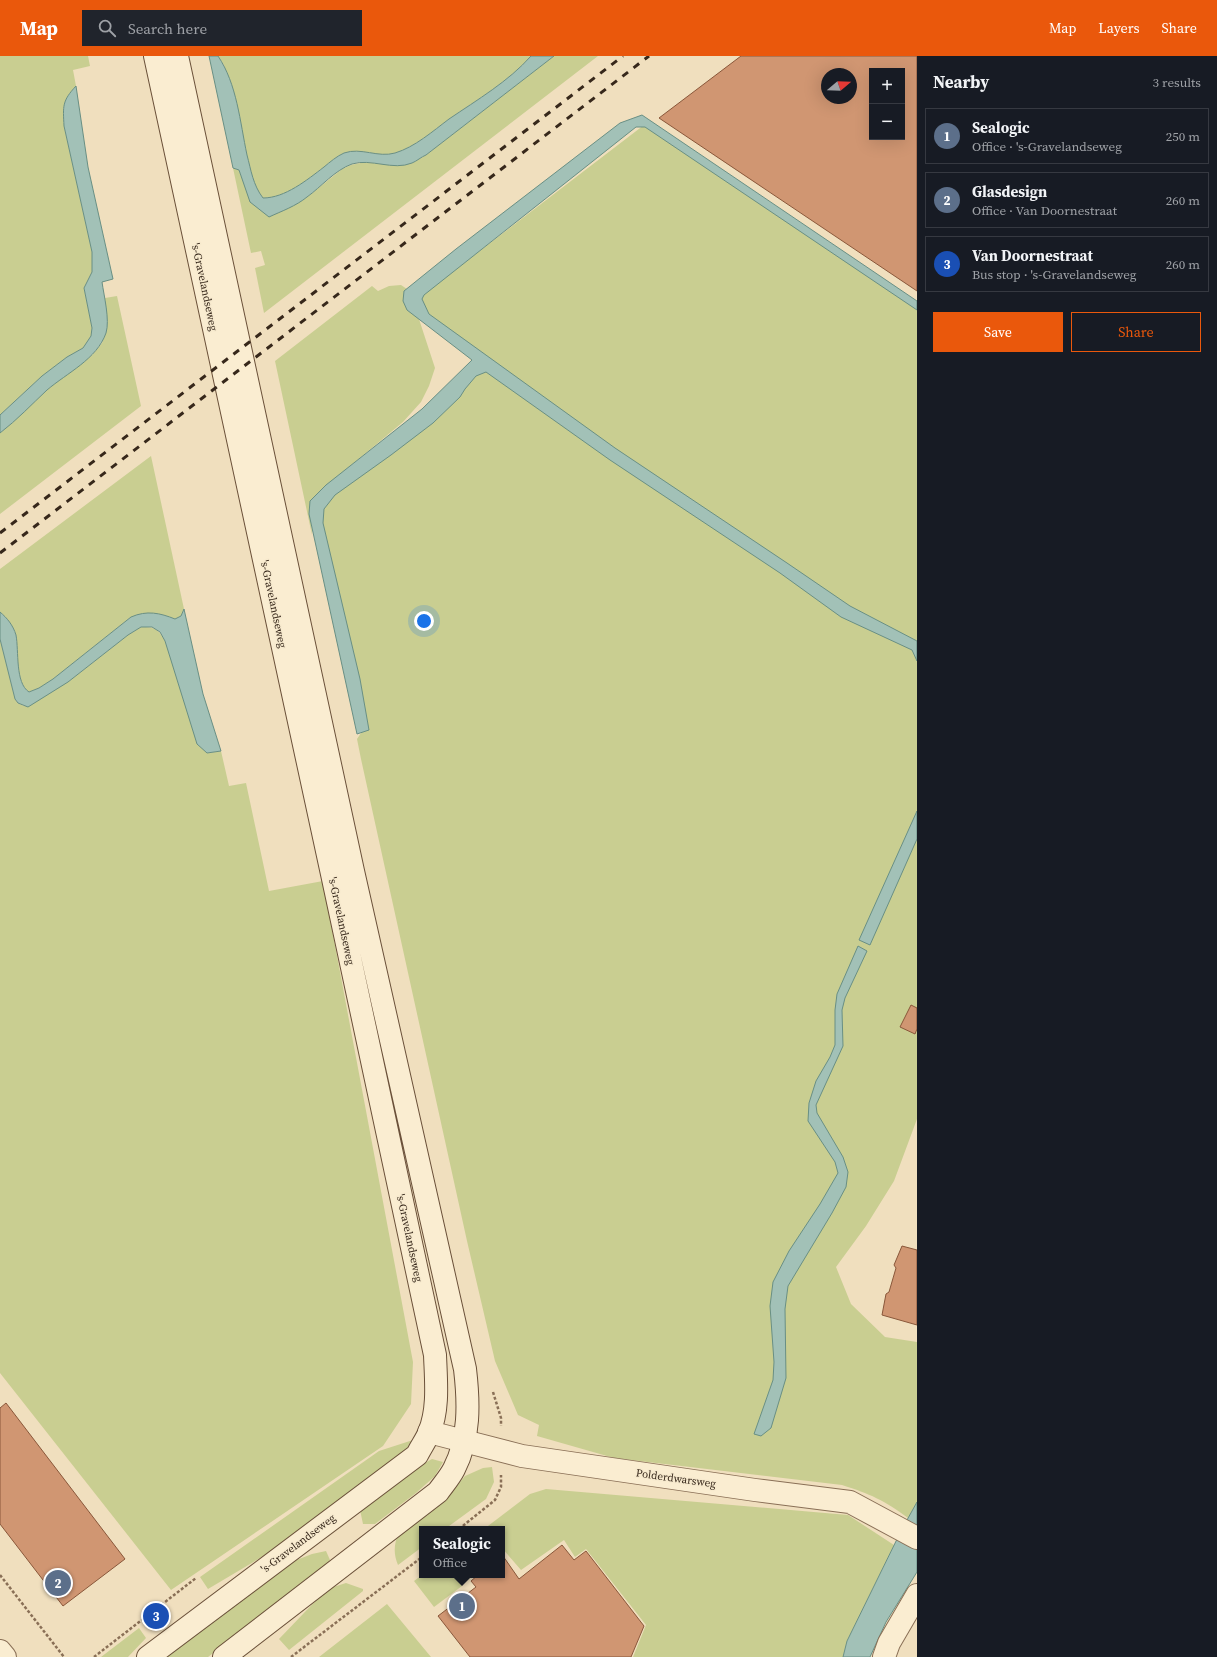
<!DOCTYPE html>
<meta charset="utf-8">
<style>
:root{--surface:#171b24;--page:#20242c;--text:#f1f3f6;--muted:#9ea1a6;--line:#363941;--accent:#ea580c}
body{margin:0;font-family:"Source Serif 4",serif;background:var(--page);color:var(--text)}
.controls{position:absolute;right:12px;top:12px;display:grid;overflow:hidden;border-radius:0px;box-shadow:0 4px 16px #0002}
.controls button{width:36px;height:36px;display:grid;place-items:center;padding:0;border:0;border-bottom:1px solid var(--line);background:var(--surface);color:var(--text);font:20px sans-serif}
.compass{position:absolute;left:821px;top:12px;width:36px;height:36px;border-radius:50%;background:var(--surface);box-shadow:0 4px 16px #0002;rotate:71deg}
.you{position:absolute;left:424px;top:565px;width:14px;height:14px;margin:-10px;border:3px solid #fff;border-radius:50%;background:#1a73e8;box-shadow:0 0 0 6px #1a73e833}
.badge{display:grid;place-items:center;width:26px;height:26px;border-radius:50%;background:var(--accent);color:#fff;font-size:13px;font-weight:700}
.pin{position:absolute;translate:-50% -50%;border:2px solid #fff;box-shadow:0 1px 4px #0006}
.popup{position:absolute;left:419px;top:1470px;width:86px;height:52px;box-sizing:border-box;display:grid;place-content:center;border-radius:0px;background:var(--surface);filter:drop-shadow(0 1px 3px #0005);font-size:13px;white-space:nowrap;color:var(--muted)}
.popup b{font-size:15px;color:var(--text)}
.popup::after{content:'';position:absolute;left:50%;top:100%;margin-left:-8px;border:8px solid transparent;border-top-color:var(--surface)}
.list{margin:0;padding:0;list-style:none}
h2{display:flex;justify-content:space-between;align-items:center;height:52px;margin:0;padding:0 16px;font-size:17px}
h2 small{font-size:13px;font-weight:400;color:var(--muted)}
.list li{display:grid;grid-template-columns:26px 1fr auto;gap:12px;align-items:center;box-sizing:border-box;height:56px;margin:0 8px 8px;padding:0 8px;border:1px solid var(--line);border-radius:0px}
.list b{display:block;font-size:15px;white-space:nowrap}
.list p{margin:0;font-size:13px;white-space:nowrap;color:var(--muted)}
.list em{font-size:13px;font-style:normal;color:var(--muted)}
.actions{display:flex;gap:8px;padding:12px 16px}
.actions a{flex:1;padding:9px 0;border:1px solid var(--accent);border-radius:0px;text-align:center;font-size:14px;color:var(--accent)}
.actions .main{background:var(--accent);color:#fff}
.icon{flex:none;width:22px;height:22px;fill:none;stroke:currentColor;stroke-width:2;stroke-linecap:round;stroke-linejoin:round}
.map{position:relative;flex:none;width:917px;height:1601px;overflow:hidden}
header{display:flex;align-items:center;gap:24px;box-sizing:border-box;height:56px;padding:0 20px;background:var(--accent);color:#fff}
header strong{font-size:19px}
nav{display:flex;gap:22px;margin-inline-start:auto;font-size:14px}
.search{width:280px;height:36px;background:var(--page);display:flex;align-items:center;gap:10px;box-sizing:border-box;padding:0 14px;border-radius:0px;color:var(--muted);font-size:15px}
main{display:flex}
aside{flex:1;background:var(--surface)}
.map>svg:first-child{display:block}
</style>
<header>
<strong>Map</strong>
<div class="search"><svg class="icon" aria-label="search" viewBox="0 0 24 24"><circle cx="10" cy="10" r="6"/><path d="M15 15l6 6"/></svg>Search here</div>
<nav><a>Map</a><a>Layers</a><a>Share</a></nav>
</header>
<main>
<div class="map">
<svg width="917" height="1601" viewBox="0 0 917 1601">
<rect width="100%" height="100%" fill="#f0dfbe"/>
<path fill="#c9ce91" d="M0 0H88L90 10 73 14 76 30C62 45 63 50 64 70L92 196V216L84 232 92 272 91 280 83 292 67 301 42 320 0 359Z
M218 0H531C509 25 477 44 449 63 433 75 415 91 395 97 378 102 361 91 344 97 337 100 330 106 324 111 307 124 286 142 263 142L257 134 251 117 224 9Z
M554 0H598L264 257 255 212 265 209 261 195 251 197 233 112 239 114 241 120 269 160 306 142 342 113 351 109 365 106 399 109 412 107 426 99Z
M644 69 917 251V1063L894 1125 866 1170 836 1211 851 1248 885 1281 917 1286V1446L908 1462C884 1444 870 1438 842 1429L614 1402 537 1380 539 1369 518 1359 495 1305 467 1185 361 703 357 683 363 674 320 475 321 451 334 437 488 309 417 257 435 312 429 330 421 346 403 366 324 432 311 460 312 479 275 305 372 230 378 235 389 230 401 229 407 233 413 246Z
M117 240 141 350 0 458V377L49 332 92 299 102 287 106 276 105 242Z
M151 400 184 553 181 560 175 564 155 558 131 561 53 623 39 632 29 636C15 626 19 595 16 579 13 569 7 562 0 556V513Z
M141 571C155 571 158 573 165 585L207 697 221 695 229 730 246 727 269 835 323 825 413 1306 411 1348 383 1390 171 1534 0 1317V583L15 643 18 647 24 650 68 626 128 579Z
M413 1384 404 1396 302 1477 208 1533 200 1521 379 1395Z
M432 1403 443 1406 435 1420 416 1437 375 1468H363L360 1454 408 1416Z
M492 1411 494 1426 486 1443 445 1473H422V1491L398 1509C393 1497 394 1488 399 1476L449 1439 465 1420 483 1412Z
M546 1433 848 1459 894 1489 847 1585 843 1601H633L646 1569 586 1493 575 1501 564 1484 521 1514 502 1492V1473H484L530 1438Z
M326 1495 330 1504 320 1515 208 1601H166L294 1505 312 1498Z
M422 1519H467L459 1525 462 1530 434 1551 414 1525Z
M346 1527 363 1533V1535L289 1594 279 1583 327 1533Z
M387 1548 431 1601H319Z
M139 1572 146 1582 128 1601H101Z"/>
<path fill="#a2c1b7" stroke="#698f84" d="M209 0H218C237 28 240 66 247 99 251 114 253 129 263 142 285 142 307 124 324 111 330 106 337 100 344 97 361 91 378 102 395 97 415 91 433 75 449 63 477 44 509 25 531 0H554L426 99C421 101 417 105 412 107 393 115 371 102 352 108 335 114 321 131 307 141 296 150 282 155 269 161L250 146 239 114 233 112Z
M76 30 88 111 113 223 102 226C104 240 110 264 106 277 97 303 67 317 47 334 32 348 17 364 0 377V359L42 320 67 301 83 292 91 280 92 272 84 232 92 216V196L64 70C63 50 62 45 76 30Z
M642 59 917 245V254L645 71H636L424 239 422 243 429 258 615 392 787 507 850 550 917 585V605L912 594 841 561 780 517 610 404 486 316 476 320 465 333 460 341 433 367 391 399 335 439 324 453 323 467 360 623 369 674 357 678 309 458 310 445 326 429 422 353 472 304 407 254 403 245 404 235 456 193 620 67Z
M184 553 203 638 221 695 207 697 197 688 165 585 160 576 152 571H141L128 579 68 626 28 651 18 647 15 643 0 583V556C7 562 13 569 16 579 19 595 15 627 29 636L39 632 53 623 131 561C147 554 160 557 175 563L181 560Z
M917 755V783L870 889 859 884Z
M858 890 867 895 845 942 842 954 843 990 816 1049 817 1057 843 1101 848 1116 846 1131 832 1157 788 1230 785 1253 786 1322 771 1372 761 1380 754 1378 773 1324 774 1306 770 1250 773 1226 789 1195 820 1148 838 1117 835 1106 808 1065 809 1047 816 1025 830 1001 835 989V954L837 938Z
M917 1446V1516L886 1566 870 1601H843L847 1585 902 1473Z"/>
<path fill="#d09672" stroke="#89573a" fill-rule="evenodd" d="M741 0H917V235L659 62ZM872 15H902V81H872ZM827 18H851V42H827Z
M911 949 917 952V973L915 978 900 971Z
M902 1190 917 1194V1269L882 1259 886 1238 889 1236 896 1212 894 1209Z
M6 1347 125 1503 63 1550 0 1468V1352Z
M562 1489 574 1504 586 1495 644 1570 631 1601H470L438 1560 476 1531 471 1525 478 1519H502L503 1500 519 1523Z"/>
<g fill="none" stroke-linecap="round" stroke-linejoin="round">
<g stroke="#896f56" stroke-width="24">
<path id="street" d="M429 1376 522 1400 755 1434 850 1446 917 1482
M0 1595 5 1601
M884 1601 889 1587 917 1539"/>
</g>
<g stroke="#6a5039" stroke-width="24">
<path id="secondary" d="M177 0 353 815 465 1313C469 1347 470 1382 454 1413 450 1421 443 1429 438 1436L224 1601
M148 1601 417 1399C421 1391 426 1384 429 1377 439 1353 436 1325 435 1299L332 818 155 0"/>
</g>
<path stroke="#896f56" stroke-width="2.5" stroke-dasharray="3 2" stroke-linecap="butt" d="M493 1336 501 1362V1370
M459 1473 495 1444 501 1431V1419
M0 1519 64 1601
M94 1601 196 1522
M291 1601 422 1501"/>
<use href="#street" stroke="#faedd1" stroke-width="22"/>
<use href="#secondary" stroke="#faedd1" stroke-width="22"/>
<path stroke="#37281b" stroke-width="3" stroke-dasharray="7 7" stroke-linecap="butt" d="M0 477 623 0
M0 497 649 0"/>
</g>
<g text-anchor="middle" stroke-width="3" stroke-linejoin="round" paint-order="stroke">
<g font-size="11" fill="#37281b" stroke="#f7eace">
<text transform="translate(205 231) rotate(78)" y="4">'s-Gravelandseweg</text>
<text transform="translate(274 548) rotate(78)" y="4">'s-Gravelandseweg</text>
<text transform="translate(342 865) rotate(78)" y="4">'s-Gravelandseweg</text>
<text transform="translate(410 1182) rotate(78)" y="4">'s-Gravelandseweg</text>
<text transform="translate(676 1422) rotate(8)" y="4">Polderdwarsweg</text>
<text transform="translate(298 1487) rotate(-37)" y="4">'s-Gravelandseweg</text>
</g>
</g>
</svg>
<div class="controls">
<button>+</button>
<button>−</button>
</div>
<svg class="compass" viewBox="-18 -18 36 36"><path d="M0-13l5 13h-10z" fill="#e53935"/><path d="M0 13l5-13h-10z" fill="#9ea1a6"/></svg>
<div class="you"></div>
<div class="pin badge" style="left:462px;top:1550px;background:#5c6f8a">1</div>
<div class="popup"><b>Sealogic</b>Office</div>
<div class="pin badge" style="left:58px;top:1527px;background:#5c6f8a">2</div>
<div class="pin badge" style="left:156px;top:1560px;background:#1a4fb4">3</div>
</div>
<aside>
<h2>Nearby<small>3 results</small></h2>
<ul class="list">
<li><span class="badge" style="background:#5c6f8a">1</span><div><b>Sealogic</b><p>Office · 's-Gravelandseweg</p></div><em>250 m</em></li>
<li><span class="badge" style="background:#5c6f8a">2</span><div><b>Glasdesign</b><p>Office · Van Doornestraat</p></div><em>260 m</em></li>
<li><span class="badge" style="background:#1a4fb4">3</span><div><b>Van Doornestraat</b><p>Bus stop · 's-Gravelandseweg</p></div><em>260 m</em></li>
</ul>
<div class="actions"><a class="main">Save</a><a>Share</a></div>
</aside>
</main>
